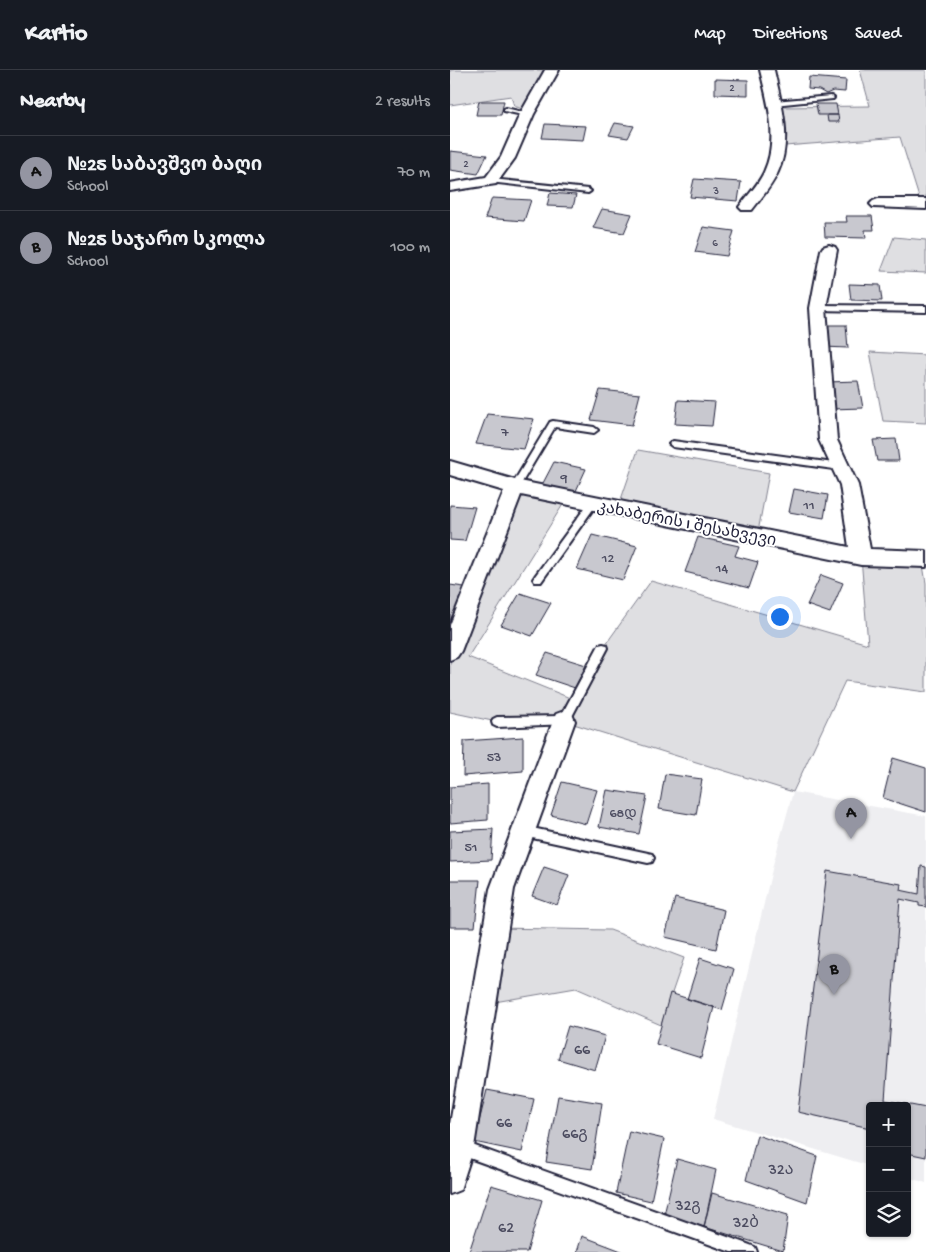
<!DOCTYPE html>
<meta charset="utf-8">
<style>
:root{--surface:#171b24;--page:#242831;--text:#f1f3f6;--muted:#9ea1a6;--line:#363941;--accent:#9495a2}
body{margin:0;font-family:"Gochi Hand","Noto Sans Georgian",sans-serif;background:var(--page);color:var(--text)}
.controls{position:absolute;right:15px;bottom:15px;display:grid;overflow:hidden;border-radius:5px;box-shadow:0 1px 4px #0004}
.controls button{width:45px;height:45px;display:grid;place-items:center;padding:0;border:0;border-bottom:1px solid var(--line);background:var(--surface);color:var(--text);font:25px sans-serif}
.you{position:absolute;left:329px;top:546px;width:18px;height:18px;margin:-12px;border:4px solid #fff;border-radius:50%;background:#1a73e8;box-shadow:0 0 0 8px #1a73e833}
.badge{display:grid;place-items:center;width:32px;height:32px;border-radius:50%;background:var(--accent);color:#111;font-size:16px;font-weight:700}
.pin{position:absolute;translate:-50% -41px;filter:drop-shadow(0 1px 2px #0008)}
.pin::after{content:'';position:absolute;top:26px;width:18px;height:15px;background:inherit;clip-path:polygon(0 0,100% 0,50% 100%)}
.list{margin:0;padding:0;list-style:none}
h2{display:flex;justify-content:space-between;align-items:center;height:65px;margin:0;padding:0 20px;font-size:21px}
h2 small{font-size:16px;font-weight:400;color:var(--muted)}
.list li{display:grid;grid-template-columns:32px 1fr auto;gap:15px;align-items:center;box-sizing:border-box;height:75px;padding:0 20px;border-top:1px solid var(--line)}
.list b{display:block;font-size:19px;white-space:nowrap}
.list p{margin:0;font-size:16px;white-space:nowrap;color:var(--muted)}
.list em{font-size:16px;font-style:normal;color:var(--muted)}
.icon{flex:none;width:28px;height:28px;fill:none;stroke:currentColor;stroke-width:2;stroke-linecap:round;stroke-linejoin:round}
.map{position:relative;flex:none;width:476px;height:1182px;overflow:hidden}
header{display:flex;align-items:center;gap:30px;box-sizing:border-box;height:70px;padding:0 25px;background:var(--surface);border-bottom:1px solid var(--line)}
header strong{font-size:24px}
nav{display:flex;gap:28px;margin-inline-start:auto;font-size:18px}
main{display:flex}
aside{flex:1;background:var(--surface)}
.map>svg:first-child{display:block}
</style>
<header>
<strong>Kartio</strong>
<nav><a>Map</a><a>Directions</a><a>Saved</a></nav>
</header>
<main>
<aside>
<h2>Nearby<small>2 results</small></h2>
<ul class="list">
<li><span class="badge">A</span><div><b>№25 საბავშვო ბაღი</b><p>School</p></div><em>70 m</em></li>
<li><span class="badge">B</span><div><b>№25 საჯარო სკოლა</b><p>School</p></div><em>100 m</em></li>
</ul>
</aside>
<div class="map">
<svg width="476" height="1182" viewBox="0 0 476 1182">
<rect width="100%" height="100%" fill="#fff"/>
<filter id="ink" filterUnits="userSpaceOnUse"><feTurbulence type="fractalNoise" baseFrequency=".02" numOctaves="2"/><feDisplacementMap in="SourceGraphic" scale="10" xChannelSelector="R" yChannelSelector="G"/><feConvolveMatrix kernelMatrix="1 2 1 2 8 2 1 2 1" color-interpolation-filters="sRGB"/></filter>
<g filter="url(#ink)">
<path fill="#eeeef1" d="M343 722 476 746V1113L457 1107V1036H420V1096L263 1049 324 791Z"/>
<path fill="#dfdfe2" stroke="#80808e" d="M0 0H97L84 28 78 29V41L64 36 61 26 0 35Z
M410 0H476V134H471L450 67 335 76 330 37 420 36Z
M444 167 476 170V203L431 201Z
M420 282 476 285V353L433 351Z
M188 380 319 403 307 467 168 438Z
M65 417 117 428 18 587 125 630 153 578 201 511 418 574 411 487 472 489 476 513V622L395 611 343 722 114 651 47 652 0 642V581Z
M46 858 160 860 234 888 211 955 126 918 33 934Z"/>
<path fill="#c8c8cf" stroke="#22223b" d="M359 7 396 10 395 22 383 21 376 24 369 20 358 19Z
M265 9 298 10V25L265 24Z
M29 31H54L51 45H26Z
M366 34H386L388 45H368Z
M377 45H388L389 52H378Z
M165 53 184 56 178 68 159 65Z
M95 54 136 56 133 70 92 68Z
M0 81 37 85 28 104 0 100Z
M244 109 291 112 288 131 240 127Z
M100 123 126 125 123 137 97 136Z
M42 128 81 130 74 151 35 148Z
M152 139 182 144 174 163 143 158Z
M396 146H422L424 160H415L416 168 375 167 374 152H397Z
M253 157 284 161 277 186 245 182Z
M399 214 430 215 432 231 401 230Z
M372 255H396L398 278 373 277Z
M408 311 413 338 381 339 377 312Z
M150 320 190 324 182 355 141 350Z
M228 330 265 332 262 356 225 354Z
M37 344 84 349 74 379 26 374Z
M446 369 449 391H427L423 370Z
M104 392 136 399 125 423 92 415Z
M344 419 378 425 374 448 339 442Z
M0 435 25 437 15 471 0 470Z
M142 465 187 476 173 510 127 499Z
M248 467 289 476 285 486 308 492 299 518 235 502Z
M371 505 393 513 380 543 357 535Z
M0 515 14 517 2 550H0Z
M70 523 101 533 82 566 51 555Z
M97 583 136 595 125 618 86 605Z
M73 667V701L13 706 14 671Z
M443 688 476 698V742L433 728Z
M215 704 252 709 246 745 209 739Z
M112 712 147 720 136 754 101 745Z
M38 714V750L0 753V717Z
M157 720 197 726 189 764 149 757Z
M43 759 41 790 0 792V761Z
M471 796 476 797V837L469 836V833L450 829 435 1030 476 1038V1087L457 1083V1036H420V1058L348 1042 377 801 451 814 450 820 469 824Z
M94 797 119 805 107 835 82 826Z
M0 810H30L25 857H0Z
M225 828 274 840 266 879 215 867Z
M250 888 284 899 272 940 237 929Z
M220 923 264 937 251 988 206 974Z
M118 956 155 966 145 1000 108 989Z
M37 1020 84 1029 72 1082 24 1072Z
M108 1026 152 1033 142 1099 96 1092Z
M179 1061 214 1069 201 1131 166 1123Z
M307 1065 367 1086 357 1132 296 1110Z
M227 1089 266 1100 254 1157 214 1145Z
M41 1115 92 1130 77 1182H19Z
M262 1123 338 1145 333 1181 254 1157Z
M132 1166 174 1182H127Z"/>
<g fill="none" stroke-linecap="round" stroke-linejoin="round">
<g stroke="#22223b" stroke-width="4">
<path id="lane" d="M381 26 384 28 383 29 324 35 321 33 324 31Z
M56 38 80 44 77 46 54 41V39Z
M41 109 138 119 141 121 138 123 39 112 38 111Z
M368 235 476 236V242L365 240V236Z
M103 351 144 357 148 360 144 363 105 357 68 419H62L61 417 62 415 100 352Z
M223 371 391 394 395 397 391 400 223 377 219 374Z
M143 430 147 433 146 435 91 512H85L83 509 85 506 140 431Z
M153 574 157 575 158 578 118 654 47 657 43 655 42 652 43 649 47 647 111 646 149 575Z
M73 756 198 783 202 784 204 788 202 792 198 793 73 766 69 765 67 761 69 757Z
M11 1071 300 1175 305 1177 307 1182H281L11 1085 6 1083 4 1078 6 1073Z"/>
</g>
<g stroke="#22223b" stroke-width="4">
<path id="street" d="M95 0H109L84 44 65 88 46 114 0 121V113L36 107 51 87 70 44Z
M310 0H324C331 33 343 69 328 102 322 116 311 128 302 140H292L289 137C297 126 308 115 314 102 329 70 318 33 310 0Z
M428 129H476V139L423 137 420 134 423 131Z
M379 175 385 177 387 180 376 238 387 370 408 415 420 479 476 481V497L411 495 71 425 11 581 7 587 0 590V555L54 421 0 405V391L65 410 399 477 390 415 369 370 360 238 371 180 373 177Z
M114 641 122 644 125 651 64 819 24 1077 10 1120 0 1124V1054L40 819 103 651 106 644Z"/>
</g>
<use href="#lane" fill="#fff" fill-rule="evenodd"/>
<use href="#street" fill="#fff" fill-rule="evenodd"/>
</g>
</g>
<g text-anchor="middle" stroke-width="4" stroke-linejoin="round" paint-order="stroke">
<g font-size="11" fill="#4c4c60">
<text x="282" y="21">2</text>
<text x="16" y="97">2</text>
<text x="266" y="124">3</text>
<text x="265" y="176">6</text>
</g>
<g font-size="14" fill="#4c4c60">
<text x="55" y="366">7</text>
<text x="114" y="412">9</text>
<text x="359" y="439">11</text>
<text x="158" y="492">12</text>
<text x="272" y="502">14</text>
<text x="44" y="691">53</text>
<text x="173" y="747">68დ</text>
<text x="21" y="781">51</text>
</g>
<g font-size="16" fill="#22223b" stroke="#fff">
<text transform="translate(237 452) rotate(11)" y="6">კახაბერის I შესახვევი</text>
</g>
<g font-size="16" fill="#4c4c60">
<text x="132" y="984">66</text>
<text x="54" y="1057">66</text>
<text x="125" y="1068">66გ</text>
<text x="331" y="1104">32ა</text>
<text x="238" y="1140">32გ</text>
<text x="296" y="1157">32ბ</text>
<text x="56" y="1162">62</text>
</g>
</g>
</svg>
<div class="controls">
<button>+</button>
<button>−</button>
<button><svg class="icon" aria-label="layers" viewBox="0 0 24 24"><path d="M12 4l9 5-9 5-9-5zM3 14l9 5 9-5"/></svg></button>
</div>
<div class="you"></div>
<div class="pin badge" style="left:401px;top:769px">A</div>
<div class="pin badge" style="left:384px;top:925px">B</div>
</div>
</main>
